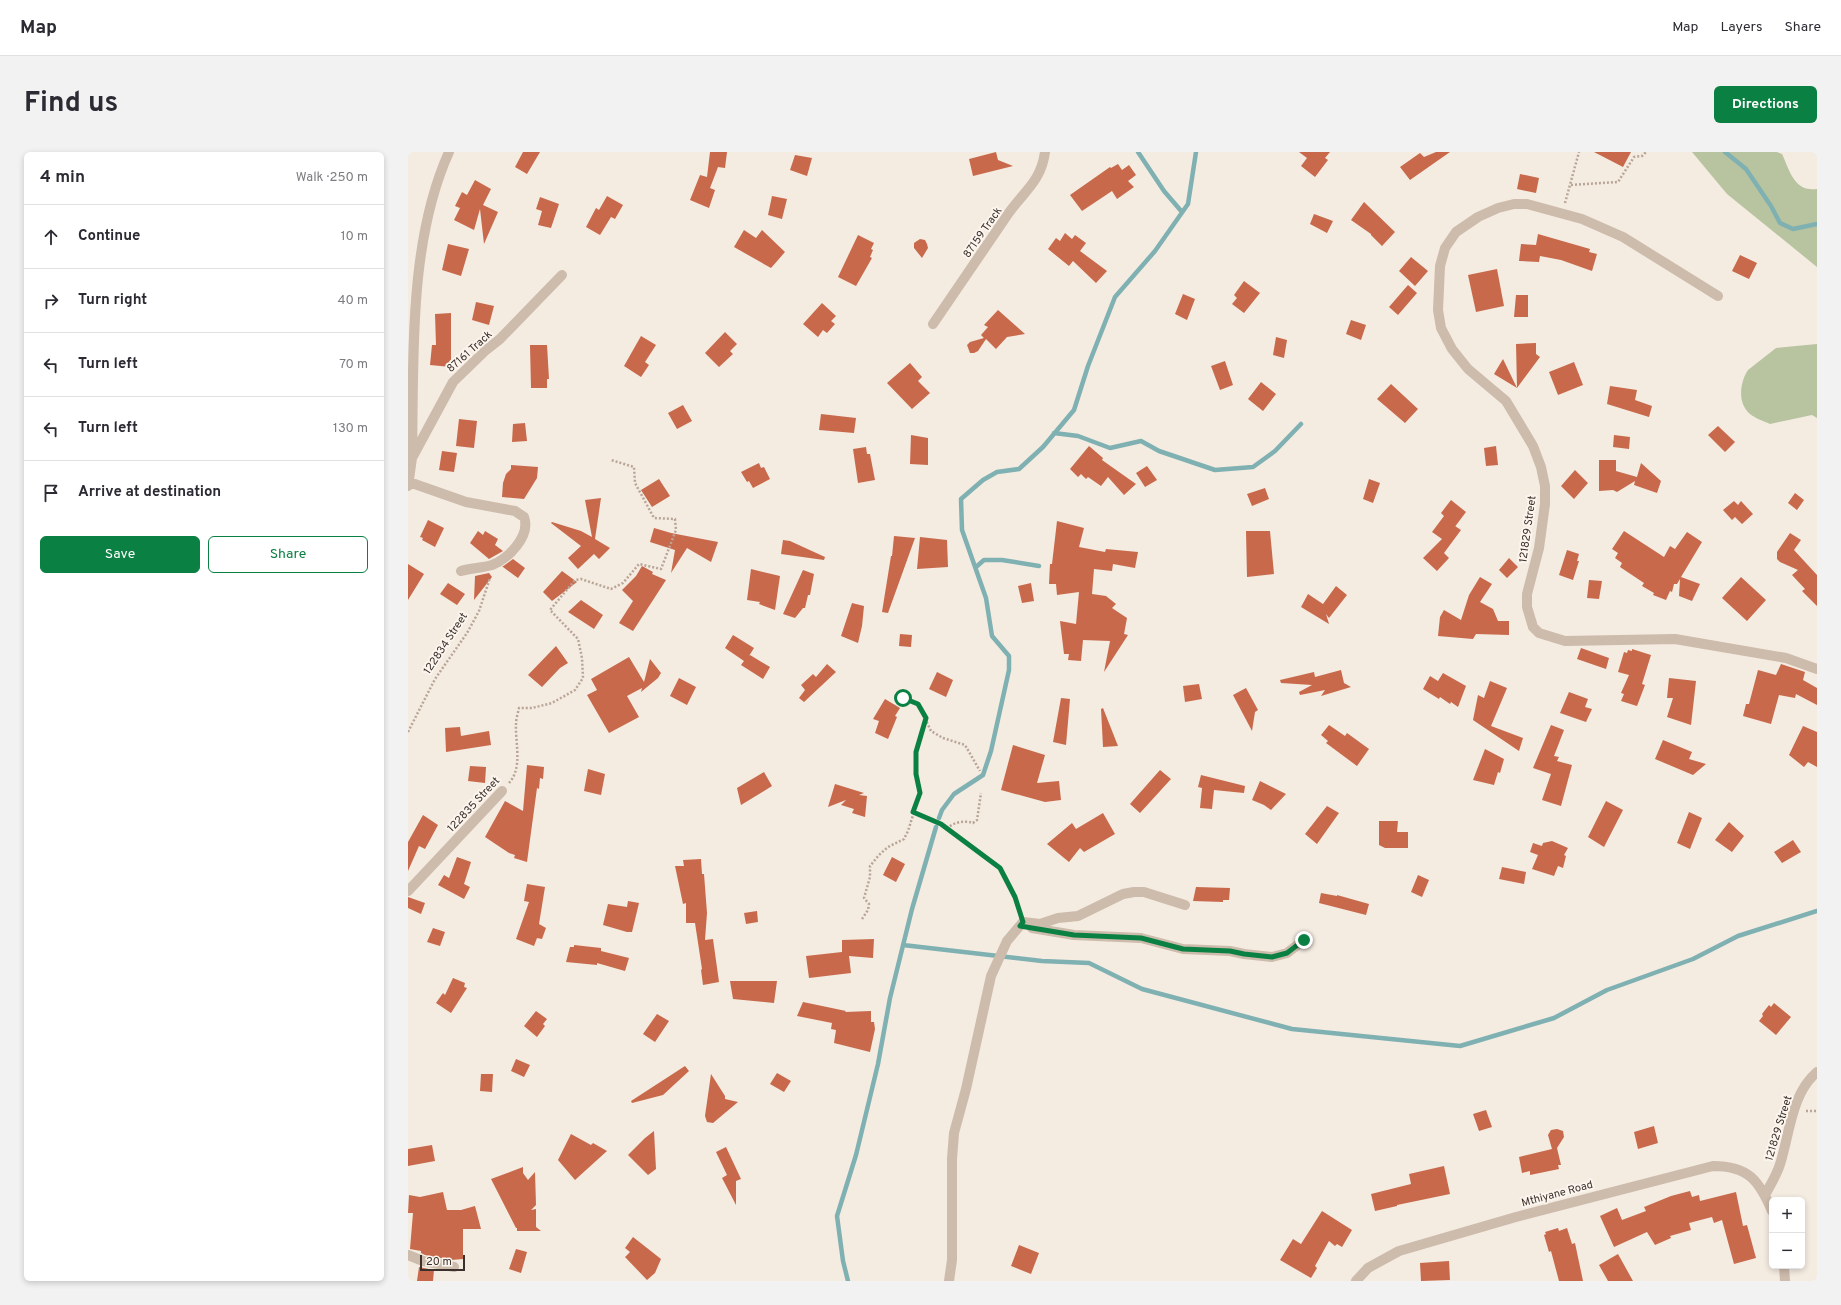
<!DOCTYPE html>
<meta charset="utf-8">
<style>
:root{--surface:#fff;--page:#f2f2f3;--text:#2b2b33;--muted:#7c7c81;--line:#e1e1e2;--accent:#0b8043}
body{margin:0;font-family:Overpass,sans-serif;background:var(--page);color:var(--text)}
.controls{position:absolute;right:12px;bottom:12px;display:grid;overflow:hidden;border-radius:6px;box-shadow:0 2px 6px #0003}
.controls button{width:36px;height:36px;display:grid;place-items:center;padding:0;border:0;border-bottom:1px solid var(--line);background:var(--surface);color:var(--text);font:20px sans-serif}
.scale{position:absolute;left:12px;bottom:10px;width:45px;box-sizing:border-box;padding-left:4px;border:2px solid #3b302b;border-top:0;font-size:11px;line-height:14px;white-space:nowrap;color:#3b302b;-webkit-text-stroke:3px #fbf5ee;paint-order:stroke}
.stop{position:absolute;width:12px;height:12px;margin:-9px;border:3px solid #0b8043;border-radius:50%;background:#fff}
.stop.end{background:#0b8043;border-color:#fff;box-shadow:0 1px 4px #0008}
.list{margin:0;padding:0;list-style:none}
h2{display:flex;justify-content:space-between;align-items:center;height:52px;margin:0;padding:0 16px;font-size:17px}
h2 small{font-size:13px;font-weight:400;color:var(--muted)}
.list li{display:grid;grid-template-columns:26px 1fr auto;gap:12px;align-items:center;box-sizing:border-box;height:64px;padding:0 16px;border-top:1px solid var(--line)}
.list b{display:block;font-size:15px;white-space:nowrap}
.list em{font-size:13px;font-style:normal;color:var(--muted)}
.actions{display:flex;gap:8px;padding:12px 16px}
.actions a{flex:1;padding:9px 0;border:1px solid var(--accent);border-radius:6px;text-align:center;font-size:14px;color:var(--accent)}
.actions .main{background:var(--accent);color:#fff}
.icon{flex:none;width:22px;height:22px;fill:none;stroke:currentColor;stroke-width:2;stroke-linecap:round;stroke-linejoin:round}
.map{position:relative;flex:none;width:1409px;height:1129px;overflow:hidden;border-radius:6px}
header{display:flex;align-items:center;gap:24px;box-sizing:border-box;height:56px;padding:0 20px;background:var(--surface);border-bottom:1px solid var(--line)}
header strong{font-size:19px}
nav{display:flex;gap:22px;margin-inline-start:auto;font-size:14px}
.intro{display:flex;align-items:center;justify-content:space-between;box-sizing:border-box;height:96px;padding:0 24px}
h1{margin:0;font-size:28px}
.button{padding:10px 18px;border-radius:6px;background:var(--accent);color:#fff;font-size:14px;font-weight:700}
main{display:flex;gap:24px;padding:0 24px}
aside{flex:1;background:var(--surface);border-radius:6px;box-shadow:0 2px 6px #0003}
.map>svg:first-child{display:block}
</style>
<header>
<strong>Map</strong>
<nav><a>Map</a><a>Layers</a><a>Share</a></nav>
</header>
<div class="intro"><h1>Find us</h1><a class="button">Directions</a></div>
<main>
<aside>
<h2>4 min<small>Walk · 250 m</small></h2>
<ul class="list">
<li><svg class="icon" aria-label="ahead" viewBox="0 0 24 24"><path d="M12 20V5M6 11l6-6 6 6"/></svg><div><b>Continue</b></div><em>10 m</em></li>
<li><svg class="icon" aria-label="right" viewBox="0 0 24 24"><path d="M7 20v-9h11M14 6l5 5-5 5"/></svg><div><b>Turn right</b></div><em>40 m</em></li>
<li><svg class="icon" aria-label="left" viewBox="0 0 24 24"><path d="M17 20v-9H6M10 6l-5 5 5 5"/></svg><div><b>Turn left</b></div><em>70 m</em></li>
<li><svg class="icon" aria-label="left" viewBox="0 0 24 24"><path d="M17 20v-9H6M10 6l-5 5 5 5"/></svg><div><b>Turn left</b></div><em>130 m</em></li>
<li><svg class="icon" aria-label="arrive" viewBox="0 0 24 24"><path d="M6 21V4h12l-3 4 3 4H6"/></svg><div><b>Arrive at destination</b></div></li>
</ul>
<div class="actions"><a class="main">Save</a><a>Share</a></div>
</aside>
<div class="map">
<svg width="1409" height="1129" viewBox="0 0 1409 1129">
<rect width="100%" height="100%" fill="#f4ebe1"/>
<path fill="#b8c4a0" d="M1284 0H1369L1374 2C1382 19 1386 40 1409 37V115L1319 42Z
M1409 192V266L1404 263 1362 272C1355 269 1347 266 1342 262 1329 251 1332 230 1340 218L1368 196Z"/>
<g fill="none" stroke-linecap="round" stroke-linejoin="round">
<path stroke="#7fb0b2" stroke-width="4.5" d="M730 0 756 39 774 60
M1317 0 1338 17 1363 54 1372 71 1385 77 1409 72
M646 281 670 284 702 296 733 289 751 299 807 318 845 315 867 299 893 272
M568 415 576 408H594L631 414
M531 666 534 658 546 642 575 623 583 599 601 518V504L584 484 578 446 554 378 553 347 575 328 589 320 611 317 635 295 666 258 680 214 707 145 747 99 780 52 788 0
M495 793 634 809 681 811 734 837 884 877 1052 894 1146 866 1199 838 1285 807 1330 784 1409 759
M440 1129 435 1109 429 1064 448 1003 470 912 482 846 504 757 528 675"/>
</g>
<path fill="#c8694b" d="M115 0H132L119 22 107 15Z
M302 0H319L317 16 310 15 302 36 307 38 301 56 282 48 292 23 299 25Z
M588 0 590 8 605 14 565 24 561 7Z
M891 0H922L917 6 920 8 907 25 893 14 899 6Z
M1028 0H1042L1002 28 992 15 1012 1 1016 5Z
M1186 0H1223L1215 15Z
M387 3 404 6 399 24 382 18Z
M710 12 714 18 721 13 728 23 720 29 726 35 709 47 704 39 674 59 662 43 702 15 703 16Z
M1112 22 1131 26 1128 41 1109 37Z
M67 28 83 37 75 53 90 60 76 92 72 57 66 78 46 68 52 56 47 54 54 40 59 43Z
M199 44 215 53 207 67 203 65 192 83 178 75 188 56 191 58Z
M364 44 379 47 374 67 360 63Z
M132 45 151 52 143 76 130 73 134 59 128 57Z
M956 50 987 80 974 94 963 83V82L943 68Z
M906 62 925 69 919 81 902 72Z
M336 78 348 86 354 78 377 100 363 116 326 95Z
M657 81 664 87 667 83 678 91 672 99 699 119 688 131 665 109 661 114 640 97 648 86 652 89Z
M1130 82 1182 97 1181 100 1189 102 1184 119 1153 108 1132 104 1131 110 1111 109 1113 92 1128 93Z
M450 83 466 91 463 97 465 98 462 105 464 106 448 134 430 125Z
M512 87 517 88 519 92 520 96 514 106 506 96V91Z
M40 92 61 97 53 124 34 118Z
M1332 103 1349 111 1341 127 1324 119Z
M1003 105 1020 119 1007 134 991 119Z
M1089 117 1096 154 1068 160 1060 123Z
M836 129 852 141 836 161 824 152 829 146 826 143Z
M1000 133 1009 141 990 163 981 155Z
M775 142 787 147 779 168 767 162Z
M1108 143H1120V165H1106Z
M68 150 86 154 81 173 64 168Z
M414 151 428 164 423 169 427 172 419 181 415 178 410 185 395 172Z
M590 158 617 182 599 185 588 197 578 187 570 199 566 201H562L559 193 562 190 576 186 573 183 580 175 576 173Z
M43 161V215L22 213 24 193H28L27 162Z
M943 168 958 173 953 188 938 182Z
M317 180 329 192 322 199 325 202 311 215 297 201Z
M233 184 248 193 237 210 241 213 233 225 216 214Z
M868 185 879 188 876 206 865 203Z
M1128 191V202L1132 205 1109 236 1108 192Z
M122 193H139L141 227H139V236H123Z
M1095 207 1109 236 1086 222Z
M817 209 825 233 812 238 803 214Z
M1166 210 1175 233 1150 243 1141 220Z
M502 211 514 225 510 229 522 241 504 257 479 231Z
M853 230 868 242 855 259 840 247Z
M983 232 1010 257 997 271 969 247Z
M1202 234 1229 238 1227 248 1244 254 1241 265 1199 252Z
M275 253 284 269 269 277 260 261Z
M413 262 448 266 446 281 411 278Z
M51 267 69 269 66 296 48 294Z
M117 271 119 289 104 290 105 272Z
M1310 274 1327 290 1317 300 1300 283Z
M503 283 520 286V313L502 312Z
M1206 283 1222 285 1221 297 1205 295Z
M681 294 695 306 694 308 728 332 716 343 700 325 693 334 680 325 678 327 673 322 670 325 662 317Z
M1088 294 1090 313 1078 314 1076 296Z
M458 295 459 302H462L467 328 450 331 445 297Z
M34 299 49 301 46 320 31 318Z
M1191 308H1208V319L1229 325 1233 311 1253 329 1249 341 1226 333 1227 329 1209 340 1205 338 1191 339Z
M351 311 353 316 356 315 362 327 345 336 341 329 339 330 333 320Z
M103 313 130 315 129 326 116 347 94 345 95 331 98 322 103 317Z
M739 314 749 328 737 335 728 321Z
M1167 318 1180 331 1166 347 1153 334Z
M251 327 262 344 244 355 233 338Z
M961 327 972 331 965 351 955 347Z
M857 336 861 347 844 354 839 342Z
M1387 341 1396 348 1389 358 1380 351Z
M193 346 187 387 202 396 191 407 186 402 170 417 160 406 173 394 143 371 144 370 173 379 184 385 177 348Z
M1043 348 1058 360 1046 376 1047 374 1053 378 1036 401 1041 406 1029 419 1015 406 1034 387 1024 380 1036 364 1033 361Z
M1326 349 1330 353 1333 349 1345 362 1334 372 1327 365 1324 368 1315 358Z
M20 368 36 376 27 395 14 388 15 386 12 385Z
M649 369 676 376 671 395 697 400 698 397 730 400 727 416 705 412 704 419 686 417 684 442 698 444 708 452 704 456 719 466 716 482 720 483 696 520 702 489 675 488 673 509 660 508 661 502H656L652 469 668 472 671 440 649 443 648 432H641L642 412H644Z
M246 376 263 381 310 390 303 410 279 396 263 421 267 398 242 390Z
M70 379 75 383 77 379 90 387 87 393 95 399 81 407 62 391Z
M838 379H862L866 422 839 425Z
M1216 379 1256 405 1262 394 1267 397 1279 380 1294 390 1273 425 1292 432 1284 449 1271 444 1272 427 1269 432H1266L1264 440 1262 439 1258 448 1245 443 1246 441 1234 434 1236 431 1212 415 1214 411 1207 406 1210 401 1204 397Z
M1382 381 1393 388 1386 398 1409 423V454L1394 439 1397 437 1384 423 1390 418 1372 410 1369 407V400Z
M486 384 507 386 480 461 474 460 483 404H484Z
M512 385 539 388 540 415 509 417Z
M375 388 382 389 417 405 416 408 373 402Z
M1159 398 1171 402 1169 409H1171L1165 428 1151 423Z
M1101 406 1110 415 1099 426 1091 418Z
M105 407 117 416 110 426 95 415H94Z
M0 412 16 422 0 448Z
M234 414 245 420 244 422 258 428 225 479 211 471 225 449 214 438 228 424Z
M343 417 372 424 367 458 351 452 352 450 339 448Z
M395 418 406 422 402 443H400L397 456H395L387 466 375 462Z
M154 419 169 430 144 449 135 440Z
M81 421 84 425 66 448 67 424Z
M1072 425 1084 432 1072 450 1085 457 1090 469H1101V483L1068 482 1065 487 1030 484 1032 465 1036 458 1053 468 1061 443Z
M1333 425 1358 448 1339 469 1314 446Z
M1181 428 1194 429 1191 447 1179 446Z
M40 431 57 442 49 453 32 442Z
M623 431 626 449 614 451 610 434Z
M928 434 939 443 921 466 918 462 921 472 893 455 900 442 915 452Z
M173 448 195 463 186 477 160 460Z
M444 451 456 454 454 474 450 491 433 484Z
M492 482 504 483 503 495 491 494Z
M325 483 346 496 341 504 342 503 362 515 355 527 333 513 336 509 317 496Z
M148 494 160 511 152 516 134 535 120 523Z
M1173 496 1201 506 1198 517 1169 507Z
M1224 497 1243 503 1234 532 1237 533 1229 554 1213 549 1216 542 1213 541 1221 523 1210 520 1216 500 1219 501 1220 498 1224 499Z
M221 505 236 530 242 507 253 521 250 526 233 540 234 536 219 544 231 565 201 581 179 543 189 538 183 527Z
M419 512 428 520 396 550 391 546 397 538 393 533 405 522 408 525Z
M1373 512 1397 520 1395 528 1409 536V553L1388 542 1387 546 1371 543 1363 572 1335 564 1338 552H1341L1350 518 1368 523Z
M933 518 936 531 943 535 913 544 917 538 892 543 891 540 904 533 873 531 872 528 906 520 907 525Z
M529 520 545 528 538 545 521 537Z
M1035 521 1058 534 1050 555 1043 550 1042 552 1032 545 1031 547 1015 537 1022 524 1030 529Z
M271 526 288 535 279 553 262 544Z
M1261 526 1288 529 1283 573 1259 565 1265 546H1259Z
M1082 529 1099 536 1083 574 1115 586 1111 599 1065 568 1070 543 1076 546Z
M791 532 794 547 777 550 775 534Z
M838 536 850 558 847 560 844 579 825 543Z
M1161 540 1180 547 1177 555 1184 557 1178 570 1152 561Z
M653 546 662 547 658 593 645 590Z
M477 547 492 556 487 564 489 565 480 587 467 581 471 569 465 567Z
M695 556 710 594 695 595 693 557Z
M921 573 937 584 939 581 961 597 949 614 918 591 920 589 913 583Z
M1143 573 1156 578 1146 604 1151 605 1149 609 1164 613 1153 654 1134 648 1143 622 1125 616Z
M1395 574 1409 580V615L1400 610 1396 615 1381 603Z
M52 575 53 584 81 579 83 593 38 600 37 576Z
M1255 588 1284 600 1281 607 1298 612 1285 623 1247 607Z
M605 593 637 603 629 631 651 629 653 648 637 650 593 638Z
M1077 597 1096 607 1092 621 1090 620 1086 633 1065 628Z
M119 613 136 615 135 627 132 626 131 637 129 636 119 710 106 706 107 703 101 701 77 685 97 649 115 659Z
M62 614 78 615 77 631 60 629Z
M180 617 197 622 193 643 176 639Z
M752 618 763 627 732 661 722 652Z
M356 620 364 634 333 653 329 636Z
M793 623 837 634 836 641 806 638 804 657 792 656 794 636 790 635Z
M852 629 878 642 863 658 856 653 844 648Z
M427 632 456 641 451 643 459 644 457 665 444 661 446 657 433 653 438 648 420 655Z
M1198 649 1215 658 1196 695 1180 685Z
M919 654 931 661 909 692 897 682Z
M1281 660 1294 666 1282 697 1269 691Z
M695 661 707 682 676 700 672 696 661 710 639 692 664 671 668 677Z
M15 663 30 673 17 697 11 694 0 719V690Z
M971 669H990L989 680H1000V696H977L971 693Z
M1321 670 1336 684 1324 700 1307 688Z
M1385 688 1393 700 1374 711 1366 700Z
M1144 689 1160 696 1156 703 1158 704 1155 716 1150 714 1146 724 1124 717 1130 703 1122 700 1125 691 1134 694 1135 691Z
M49 705 63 710 56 732 62 735 56 747 30 733 36 723 41 726Z
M484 705 497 712 488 730 475 723Z
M293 707 294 722H296L299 761 297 788 305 787 311 830 295 833 293 818 294 817 287 771H278V751L275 752 267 714H276L275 708Z
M1094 715 1118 720 1116 732 1091 727Z
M1010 723 1021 728 1014 745 1003 740Z
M119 732 137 735 131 772 138 776 134 787 129 786 126 794 108 787 121 750 116 749Z
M788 735 822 736 821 748H815V750L785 749Z
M913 741 929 744V743L961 752 958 763 911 751Z
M0 745 17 751 13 762 0 756Z
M220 749 231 751 224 780H219L195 773 200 752 219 755Z
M349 759 350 770 338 772 336 761Z
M25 776 37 780 32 794 19 790Z
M466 787 465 806 441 804 443 821 401 826 398 804 434 800V788Z
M166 793 193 796V799L221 806 217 819 189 811V813L158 810 162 795H166Z
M45 826 57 831 56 835 59 836 43 861 28 851 35 841 37 843Z
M322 829H369L366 851 325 847Z
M395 850 438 859 437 860 463 859V870H466L467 877 462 900 426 891 428 878 423 877 424 871 389 864Z
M1366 851 1383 865 1368 883 1351 869 1355 864 1354 862 1361 853 1363 855Z
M128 859 139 867 135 872 137 874 129 885 116 874Z
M249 862 261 869 247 890 235 882Z
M108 907 122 913 116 925 103 919Z
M277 914 281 919 255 943 224 951 223 949Z
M369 921 383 929 376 940 362 932Z
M73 922H85L84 940 72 939Z
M303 922 317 944V947L330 950 305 971 299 970 297 964Z
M1078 958 1084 975 1071 979 1065 962Z
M1246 974 1250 991 1230 997 1226 980Z
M1149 977 1155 979 1156 985 1149 996 1153 1013H1150L1151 1017 1122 1023V1019L1114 1021 1111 1005 1144 997 1140 983 1143 978Z
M246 979 248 1017 240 1023 220 1003 237 986Z
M163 982 183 993 185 991 199 999 167 1028 150 1008Z
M24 993 27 1009 0 1014V997Z
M318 995 333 1027 328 1029V1053L314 1026 319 1023 308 1000Z
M1036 1014 1042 1042 989 1053V1054L967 1059 963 1042 1003 1032 1001 1022Z
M115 1015V1021L120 1028 127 1020 128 1053 123 1058 128 1057V1075L133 1079H109V1076H108L83 1027Z
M1282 1039 1284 1045 1291 1043 1292 1049 1328 1040 1335 1074 1339 1073 1348 1106 1326 1112 1314 1068 1306 1071 1304 1065 1281 1071 1283 1078 1262 1084 1263 1086 1247 1093 1239 1080 1206 1095 1192 1064 1209 1056 1214 1068 1238 1059 1236 1055 1263 1044Z
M35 1040 39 1058H53L67 1054 73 1077H55V1107L43 1108 17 1103 13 1101V1099L2 1097 5 1061H0L1 1043 12 1045Z
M914 1059 944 1078 934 1095 929 1092 927 1094 921 1089 907 1114 909 1116 903 1126 872 1108 885 1087 893 1092Z
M1150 1076 1151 1079 1159 1076 1164 1092 1167 1091 1175 1129H1151L1143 1099 1141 1100 1136 1083 1138 1082 1137 1080Z
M225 1085 253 1107 247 1121 239 1128 217 1105 222 1100 217 1096Z
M611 1093 631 1101 623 1122 603 1114Z
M108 1097 119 1100 113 1121 101 1117Z
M1210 1102 1225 1129H1200L1191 1113Z
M1041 1109 1042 1128 1013 1129 1012 1111Z
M11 1115 26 1118 25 1129H9Z"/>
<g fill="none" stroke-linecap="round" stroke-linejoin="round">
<path stroke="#b9a596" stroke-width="2.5" stroke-dasharray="2 2" stroke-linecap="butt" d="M1163 33 1210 30 1226 5 1234 4 1238 0
M1157 51 1171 0
M495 546 510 552 523 579 535 586 557 593 572 619
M0 580 27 527 59 481 71 459 82 426
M101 631C115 616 107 590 108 572 108 567 110 561 111 556H124L144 551 167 538 175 526 174 506 170 487 142 458 167 428 173 427 203 437 215 431 231 412 253 417 268 378 267 367 246 366 227 331 226 315 203 308
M505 660 533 672 592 716 600 729 612 760
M539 677C545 670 557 668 565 671L569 668 573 641
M454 767 460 758 461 752 456 746 462 725V714L471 703 480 695 496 687 500 679 512 641 508 622V600L518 566
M1398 959H1409"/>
<path stroke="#cdbbac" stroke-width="10" d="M1310 144 1215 85 1174 67 1119 52H1106L1090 56 1070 65 1048 80 1037 96 1032 114 1030 158 1033 176 1044 197 1060 217 1098 249 1125 294 1133 315 1137 334V352L1131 396 1119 442V455L1125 475 1131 481 1157 489 1267 487 1378 506 1409 517
M525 172C550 135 575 99 600 62 615 40 633 30 637 0
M5 304 45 230 78 198 92 187 154 123
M1 330 58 350 107 359 116 365C123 384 100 407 84 413 74 416 63 416 53 419
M0 334 4 306C6 206 0 91 41 0
M0 739 94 639
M624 776 666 783 733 786 775 797 822 799 836 802 864 805 879 801 896 788
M1357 1043C1363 1032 1370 1021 1373 1009 1382 979 1384 941 1409 920
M0 1103 15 1109 46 1115
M1376 1114 1377 1129
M541 1129 544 1108V1007L546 981 558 937 583 824 599 789 615 770 632 772 650 766 670 764 715 742 726 740H736L777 753
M948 1129 960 1116 991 1099 1108 1065 1305 1014C1340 1014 1351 1028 1364 1059"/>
</g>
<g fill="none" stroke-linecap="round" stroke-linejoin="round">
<path stroke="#0b8043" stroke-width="5" d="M495 546 510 552 518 566 508 600V622L512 641 505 660 533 672 592 716 607 745 615 770 612 774 666 783 733 786 775 797 822 799 836 802 864 805 879 801 896 788"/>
</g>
<g text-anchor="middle" stroke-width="4" stroke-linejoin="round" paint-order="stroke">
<g font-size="11" fill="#3b302b" stroke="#fbf5ee">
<text transform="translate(574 80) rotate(-55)" y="4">87159 Track</text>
<text transform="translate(61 199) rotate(-42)" y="4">87161 Track</text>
<text transform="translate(1119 377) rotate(-82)" y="4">121829 Street</text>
<text transform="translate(37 491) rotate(-57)" y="4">122834 Street</text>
<text transform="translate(65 652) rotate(-47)" y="4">122835 Street</text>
<text transform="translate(1370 976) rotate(-73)" y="4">121829 Street</text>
<text transform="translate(1149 1041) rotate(-15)" y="4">Mthiyane Road</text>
</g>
</g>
</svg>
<div class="controls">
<button>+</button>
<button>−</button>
</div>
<div class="scale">20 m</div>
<div class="stop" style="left:495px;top:546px"></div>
<div class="stop end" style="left:896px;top:788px"></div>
</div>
</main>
